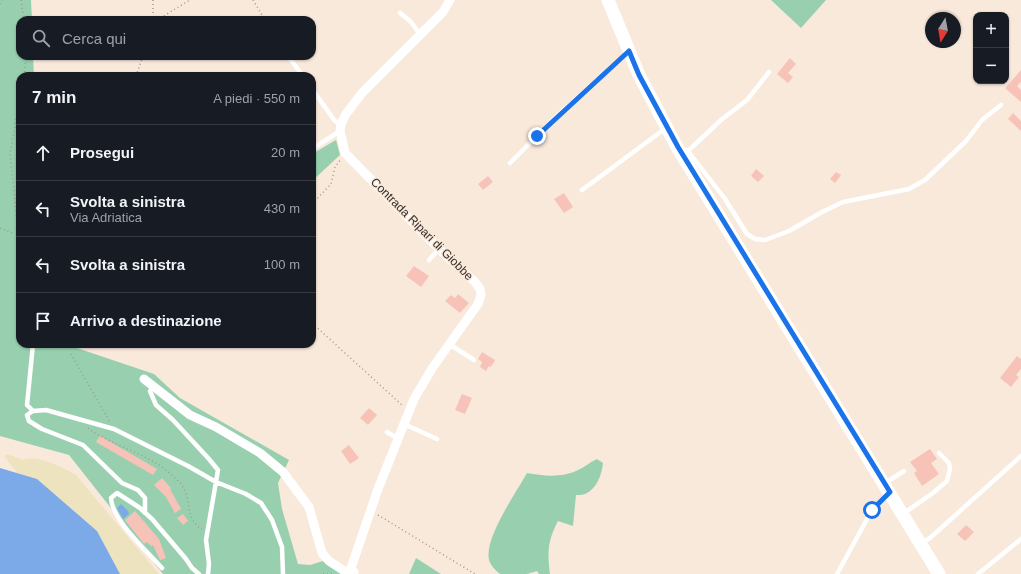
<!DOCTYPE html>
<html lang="it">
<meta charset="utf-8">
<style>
:root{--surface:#171b24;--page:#20242c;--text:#f1f3f6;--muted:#9ea1a6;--line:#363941}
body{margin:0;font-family:Helvetica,sans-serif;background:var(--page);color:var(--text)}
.controls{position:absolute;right:12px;top:12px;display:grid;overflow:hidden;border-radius:8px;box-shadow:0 1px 3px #0004}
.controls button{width:36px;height:36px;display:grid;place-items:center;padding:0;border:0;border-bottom:1px solid var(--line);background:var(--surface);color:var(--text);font:20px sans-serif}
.compass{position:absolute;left:925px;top:12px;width:36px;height:36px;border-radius:50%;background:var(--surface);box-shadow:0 1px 3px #0004;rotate:191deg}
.stop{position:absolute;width:12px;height:12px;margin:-9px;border:3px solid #1a73e8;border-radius:50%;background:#fff}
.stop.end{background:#1a73e8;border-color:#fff;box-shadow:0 1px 4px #0008}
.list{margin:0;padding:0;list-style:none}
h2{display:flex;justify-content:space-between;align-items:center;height:52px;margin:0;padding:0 16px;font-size:17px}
h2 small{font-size:13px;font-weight:400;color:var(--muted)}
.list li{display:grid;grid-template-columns:26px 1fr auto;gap:12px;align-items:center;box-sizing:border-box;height:56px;padding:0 16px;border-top:1px solid var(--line)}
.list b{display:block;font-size:15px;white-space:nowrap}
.list p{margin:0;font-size:13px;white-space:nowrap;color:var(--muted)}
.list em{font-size:13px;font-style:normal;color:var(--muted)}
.icon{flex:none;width:22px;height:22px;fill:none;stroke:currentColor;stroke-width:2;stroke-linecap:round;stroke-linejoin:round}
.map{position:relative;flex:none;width:1021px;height:574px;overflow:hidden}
.search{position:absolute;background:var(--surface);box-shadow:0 1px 3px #0004;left:16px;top:16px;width:300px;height:44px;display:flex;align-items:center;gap:10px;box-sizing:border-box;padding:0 14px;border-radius:12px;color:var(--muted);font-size:15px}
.panel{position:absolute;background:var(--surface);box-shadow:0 1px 3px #0004;left:16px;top:72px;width:300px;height:276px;border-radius:12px}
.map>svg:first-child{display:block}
</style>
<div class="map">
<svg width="1021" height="574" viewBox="0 0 1021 574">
<rect width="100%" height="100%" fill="#f9e9db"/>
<path fill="#98d0af" d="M0 0H31L32 20H20V56H33L34 76H20V344H53L74 347 154 374 180 398 289 460 278 483 282 509 298 564 310 565 323 561 343 574H163L69 455 0 436Z
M771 0H826L801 28Z
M336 140 340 155 312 181V154Z
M597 459 603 463C602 474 597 489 585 494 583 495 579 495 576 495L573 526 558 521C548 540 547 552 550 574H539L537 571 527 574H500C495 570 491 566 489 560 484 538 516 493 527 473 544 476 562 478 578 470 585 467 590 462 597 459Z
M416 558 441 574H409Z"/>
<path fill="#ede3be" d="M8 454 23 460C37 454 63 468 75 474L159 574H120L97 531 37 479 17 473 4 456Z"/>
<path fill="#7ca9e7" d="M0 468 37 479 97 531 120 574H0Z
M121 504 128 511 129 514 123 519 117 508Z"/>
<path fill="#f7c3b9" d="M790 58 796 64 788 73 793 77 788 83 777 74Z
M1021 70V82L1017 86 1021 90V102L1005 88Z
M1013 113 1021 121V131L1008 119Z
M756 169 764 176 758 182 751 176Z
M836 172 841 175 835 183 830 179Z
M488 176 493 182 483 190 478 184Z
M564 193 573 207 564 213 554 199Z
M414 266 429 276 421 287 406 276Z
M458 294 469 303 460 313 445 301 451 295 455 298Z
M482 352 495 360 491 367 489 366 486 371 480 367 482 362 478 359Z
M1017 356 1021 359V369L1016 375 1019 377 1011 387 1000 378Z
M462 394 472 398 465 414 455 410Z
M369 408 377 415 368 425 360 418Z
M100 436 157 469 153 475 96 442Z
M349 445 359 458 350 464 341 451Z
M930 449 937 459 931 463 939 474 922 486 914 473 917 471 910 462Z
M162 478 171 488 170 489 181 509 175 513 166 497 154 485Z
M135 511 159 539 166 558 160 560 153 545 151 546 147 542 144 544 125 520Z
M183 514 188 521 183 525 177 518Z
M966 525 974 532 965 541 957 534Z"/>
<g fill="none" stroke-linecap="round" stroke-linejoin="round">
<path stroke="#a3978d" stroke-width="1.5" stroke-dasharray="1 3" stroke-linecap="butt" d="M21 0 24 20
M153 0V20
M253 0 265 20
M0 4 2 0
M157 20 190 0
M24 76 26 56
M136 76 143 56
M312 204 331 184 335 167 341 159
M0 228 15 234
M18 231 10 154 20 96
M312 323 403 406
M71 354 110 422
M88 428C115 448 153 454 176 479 181 483 184 488 186 494 190 507 188 522 202 529
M378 515 475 574
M323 574H332"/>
<path stroke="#fff" stroke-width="4.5" d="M400 13 410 21 420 34
M288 56 303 76
M312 89 335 121 341 124
M312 149 340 131
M682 149 688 151 725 199 747 234 755 239 765 240 789 231 822 212 843 202 909 189 925 180 966 141 982 120 1001 105
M688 151 721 120 747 100 769 72
M510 163 556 117 628 52
M582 190 666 128
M19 237 20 240
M429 260 439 249
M449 344 474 360
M153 387 150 391 156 405 173 420 209 459 218 470 206 540 209 564 208 574
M33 411 27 405 33 344
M404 424 437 439
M387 432 397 438
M885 483 904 471
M145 513V498L138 490 122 483 83 445 42 429 29 421 27 415 33 411 46 410 114 429 188 466 216 482 246 494 261 503 272 520 282 547 283 574
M904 513 933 493 947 481 950 469 949 463 939 453
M921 543 930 538 1021 456
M162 568C147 551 112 520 111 498L117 493 140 508 152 519 186 559 192 568 199 574
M837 574 872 510 888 493
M978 574 1021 539"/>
<path stroke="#fff" stroke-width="9" d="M144 379 190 415 216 427 260 453 283 472 309 507 322 553 329 561 349 574 354 572
M349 574 378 489 414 399 433 367 478 304 481 295 480 289 475 282 443 253 345 153 340 131 341 124 346 114 362 93 443 12 450 0"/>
<path stroke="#fff" stroke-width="13" d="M608 0 639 75 677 147 939 574"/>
</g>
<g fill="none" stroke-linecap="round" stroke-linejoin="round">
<path stroke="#1a73e8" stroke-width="5" d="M537 136 629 51 639 75 678 147 890 492 872 510"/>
</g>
<g text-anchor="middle" stroke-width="3" stroke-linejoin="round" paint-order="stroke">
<g font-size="12" fill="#352e29" stroke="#f9e9db">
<text transform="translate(422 229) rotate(45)" y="4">Contrada Ripari di Giobbe</text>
</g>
</g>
</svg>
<div class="controls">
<button>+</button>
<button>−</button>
</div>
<svg class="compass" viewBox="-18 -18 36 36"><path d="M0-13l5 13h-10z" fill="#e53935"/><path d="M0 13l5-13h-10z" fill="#9ea1a6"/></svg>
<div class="stop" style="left:872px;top:510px"></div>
<div class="stop end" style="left:537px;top:136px"></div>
<div class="search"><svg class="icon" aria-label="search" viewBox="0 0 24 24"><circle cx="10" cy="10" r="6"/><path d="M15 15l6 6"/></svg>Cerca qui</div>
<section class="panel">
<h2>7 min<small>A piedi · 550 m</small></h2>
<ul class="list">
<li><svg class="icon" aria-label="ahead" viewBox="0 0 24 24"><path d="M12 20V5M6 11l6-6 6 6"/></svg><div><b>Prosegui</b></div><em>20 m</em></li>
<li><svg class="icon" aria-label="left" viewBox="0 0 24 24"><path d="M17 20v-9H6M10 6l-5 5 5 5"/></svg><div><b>Svolta a sinistra</b><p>Via Adriatica</p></div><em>430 m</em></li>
<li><svg class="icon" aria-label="left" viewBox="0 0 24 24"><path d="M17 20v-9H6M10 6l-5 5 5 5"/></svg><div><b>Svolta a sinistra</b></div><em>100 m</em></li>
<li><svg class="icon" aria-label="arrive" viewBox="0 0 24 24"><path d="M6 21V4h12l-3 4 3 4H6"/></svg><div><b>Arrivo a destinazione</b></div></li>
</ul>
</section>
</div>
